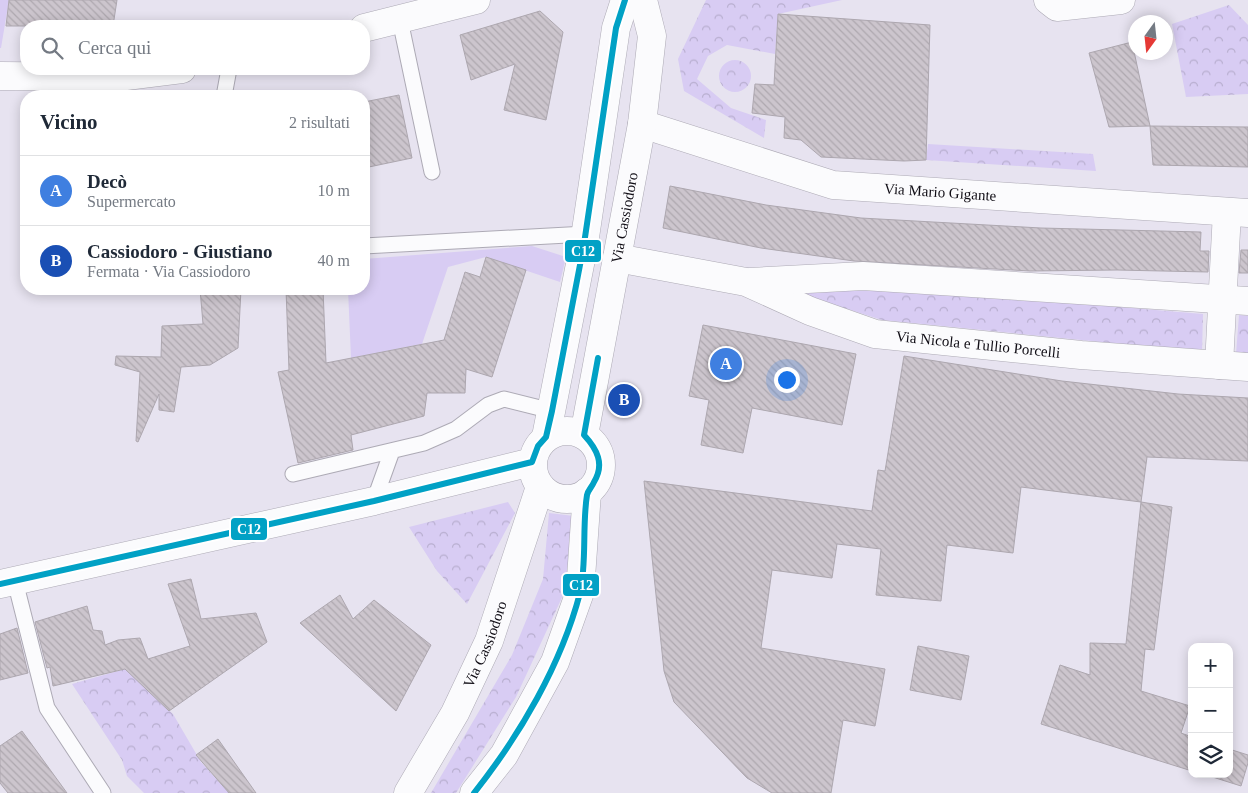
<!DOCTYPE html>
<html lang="it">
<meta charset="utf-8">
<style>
:root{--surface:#fff;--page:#f6f6f7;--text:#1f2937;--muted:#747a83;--line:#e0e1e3;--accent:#111827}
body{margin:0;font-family:"Times New Roman",serif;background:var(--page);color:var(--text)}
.controls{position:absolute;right:15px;bottom:15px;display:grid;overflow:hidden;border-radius:10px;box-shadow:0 2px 12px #0003}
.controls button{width:45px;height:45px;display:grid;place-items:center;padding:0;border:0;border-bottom:1px solid var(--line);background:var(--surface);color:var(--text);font:25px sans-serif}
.compass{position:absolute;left:1128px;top:15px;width:45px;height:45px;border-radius:50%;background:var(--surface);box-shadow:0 2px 12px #0003;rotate:195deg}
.you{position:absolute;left:786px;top:379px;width:18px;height:18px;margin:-12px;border:4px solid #fff;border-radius:50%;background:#1a73e8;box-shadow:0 0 0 8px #1a73e833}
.badge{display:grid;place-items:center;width:32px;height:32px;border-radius:50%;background:var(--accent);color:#fff;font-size:16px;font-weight:700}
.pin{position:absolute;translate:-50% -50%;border:2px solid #fff;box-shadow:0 1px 5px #0006}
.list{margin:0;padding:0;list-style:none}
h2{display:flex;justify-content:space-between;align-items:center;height:65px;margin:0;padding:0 20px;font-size:21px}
h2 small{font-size:16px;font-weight:400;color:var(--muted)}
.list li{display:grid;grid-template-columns:32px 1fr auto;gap:15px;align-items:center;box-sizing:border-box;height:70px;padding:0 20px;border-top:1px solid var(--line)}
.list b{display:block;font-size:19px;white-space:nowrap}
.list p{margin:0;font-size:16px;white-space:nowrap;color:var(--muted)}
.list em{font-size:16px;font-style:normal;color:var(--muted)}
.icon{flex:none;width:28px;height:28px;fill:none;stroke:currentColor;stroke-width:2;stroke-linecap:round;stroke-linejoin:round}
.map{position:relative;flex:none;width:1248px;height:793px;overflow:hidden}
.search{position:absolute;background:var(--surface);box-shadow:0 2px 12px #0003;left:20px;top:20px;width:350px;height:55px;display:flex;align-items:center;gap:12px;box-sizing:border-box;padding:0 18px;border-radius:20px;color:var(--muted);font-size:19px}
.panel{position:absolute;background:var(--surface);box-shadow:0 2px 12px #0003;left:20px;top:90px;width:350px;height:205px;border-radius:20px}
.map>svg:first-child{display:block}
</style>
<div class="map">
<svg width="1248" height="793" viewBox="0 0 1248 793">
<defs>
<pattern id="park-crowns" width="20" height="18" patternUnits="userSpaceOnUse" patternTransform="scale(1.25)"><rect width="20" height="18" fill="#d8ccf3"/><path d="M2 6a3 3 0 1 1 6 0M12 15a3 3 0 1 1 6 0" fill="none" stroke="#b8aecf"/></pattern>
<pattern id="building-back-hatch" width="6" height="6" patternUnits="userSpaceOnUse" patternTransform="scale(1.25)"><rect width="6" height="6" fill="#ccc5cd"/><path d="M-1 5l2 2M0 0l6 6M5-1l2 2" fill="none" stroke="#aea8af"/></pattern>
</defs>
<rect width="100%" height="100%" fill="#e7e3f0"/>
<path fill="#d8ccf3" d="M0 0H9L1 48H0Z
M532 246 566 257 560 282 486 257 448 267 422 344 351 358 348 289H364V259Z"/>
<path fill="url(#park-crowns)" d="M706 0H842L778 14 775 54 727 45 708 56 697 79 731 108 766 120 764 138 684 91 678 59Z
M1229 5 1248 25V94L1186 97 1172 24Z
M719 76a16 16 0 1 1 32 0a16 16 0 1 1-32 0Z
M928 144 1093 154 1096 171 926 160Z
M882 287 1203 314 1202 352 882 320 800 294Z
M1239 315 1248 316V355L1236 354Z
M508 502 515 513 467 604 437 571 409 527Z
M549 513 574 516 565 591 516 697 456 793H431L512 655 543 579Z
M125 669 173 714 201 762 229 793H144L127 776 122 760 72 684Z"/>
<path fill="url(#building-back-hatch)" stroke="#ada7af" d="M9 0H117L113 26H6Z
M540 11 563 32 546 120 504 110 515 64 471 80 460 35Z
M778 14 930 25 926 160 904 161 821 157 801 140 784 138 785 117 752 113 755 84 774 85Z
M1132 42 1150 126 1109 127 1089 53Z
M399 95 412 158 364 168V102Z
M1150 126 1248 127V167L1153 165Z
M670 186 766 205 861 218 1041 228 1201 232 1200 251H1209L1208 272 1117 270 1030 271 854 261 761 248 663 228Z
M1241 250H1248V273H1239Z
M486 257 526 270 492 377 466 369 465 393H427L424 416 351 435 353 450 298 463 278 372 289 370 286 289H323L326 363 444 340 465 272 480 277Z
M200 289H241L238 348 210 365 181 367 174 412 159 410V394L138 442 136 441 140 372 115 365 116 356 161 357 162 326 203 324Z
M703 325 856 354 842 425 752 408 743 453 701 445 709 400 689 396Z
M904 356 1062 381 1178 394 1248 398V461L1147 457 1141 502 1021 487 1013 553 947 545 941 601 876 595 881 549 837 544 832 578 772 570 761 648 885 669 875 726 843 720 831 793H772L747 778 674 702 664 671 644 481 872 511 878 470 885 471Z
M1141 502 1172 507 1154 650 1145 649 1141 691 1190 706 1181 733 1192 737V771L1041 724 1060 665 1090 675V643L1126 644Z
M191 579 201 619 256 613 267 642 169 711 125 669 53 686 50 667 47 668 35 622 87 606 93 630 102 631 105 645 118 640 140 638 148 659 190 646 168 584Z
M340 595 353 619 374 600 431 645 396 711 300 623Z
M17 628 28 673 0 680V634Z
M918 646 969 656 961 700 910 690Z
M22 731 67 793H8L0 783V746Z
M218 739 256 793H229L196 755Z
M1229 749 1248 755V763L1241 786 1203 774H1229Z"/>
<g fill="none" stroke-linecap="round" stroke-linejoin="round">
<g stroke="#adaab5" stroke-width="17">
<path id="service" d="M400 20 432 172
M224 96 229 69
M364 246 586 234
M293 474 424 443 456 429 488 405 504 399 552 411
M374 501 392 451
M15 581 47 708 103 793"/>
</g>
<g stroke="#adaab5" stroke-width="29">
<g id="minor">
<path d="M1048 0 1057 7 1121 0"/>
<path id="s1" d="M642 124 833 185 1248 213"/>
<path id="s2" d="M617 258 746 282 810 311 875 334 1081 355 1248 367"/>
<path d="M750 282 863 276 1248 301"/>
<path d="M1219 365 1227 212"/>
</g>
</g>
<g stroke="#adaab5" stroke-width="29">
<path id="tertiary" d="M0 584 374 501 532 462"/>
</g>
<g stroke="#adaab5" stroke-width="29">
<g id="secondary">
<path d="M364 28 476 0"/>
<path d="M0 76 118 77 182 69"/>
<circle cx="567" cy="465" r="34"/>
<path id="s3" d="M584 435 642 124 652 36 643 0"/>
<path d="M546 437 584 244 616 28 625 0"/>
<path id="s4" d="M408 793 455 713 489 641 540 487"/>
<path d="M474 793 504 755 555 662 580 592 587 492"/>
</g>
</g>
<use href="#service" stroke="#fbfbfd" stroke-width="15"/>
<use href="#minor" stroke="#fbfbfd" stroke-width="28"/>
<use href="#tertiary" stroke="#fbfbfd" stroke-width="28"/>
<use href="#secondary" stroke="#fbfbfd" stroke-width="28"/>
<g stroke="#fff" stroke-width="10">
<path id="bus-1" d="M0 584 374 501 532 462 538 446 546 437 552 411 584 244 616 28 625 0
M474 793C520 735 561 665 580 593 587 564 582 525 587 495 588 490 592 487 594 482 605 464 597 449 584 435L598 358"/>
</g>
<use href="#bus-1" stroke="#01a1c5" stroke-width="6"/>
</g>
<g text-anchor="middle" stroke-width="5" stroke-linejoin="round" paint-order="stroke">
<g font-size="15" fill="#100d15" stroke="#fff">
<text dy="5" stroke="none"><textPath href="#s1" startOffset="308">Via Mario Gigante</textPath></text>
<text dy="5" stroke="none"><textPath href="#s3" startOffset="221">Via Cassiodoro</textPath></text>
<text dy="5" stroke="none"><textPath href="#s2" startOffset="374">Via Nicola e Tullio Porcelli</textPath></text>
<text dy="5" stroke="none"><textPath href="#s4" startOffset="168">Via Cassiodoro</textPath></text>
</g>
</g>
<g stroke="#fff" stroke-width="2">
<rect x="564" y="239" width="38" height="24" rx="5" fill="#01a1c5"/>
<rect x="230" y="517" width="38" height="24" rx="5" fill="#01a1c5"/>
<rect x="562" y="573" width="38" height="24" rx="5" fill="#01a1c5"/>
</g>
<g font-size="14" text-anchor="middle" font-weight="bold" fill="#fff">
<text x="583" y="256">C12</text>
<text x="249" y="534">C12</text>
<text x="581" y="590">C12</text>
</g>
</svg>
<div class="controls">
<button>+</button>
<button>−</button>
<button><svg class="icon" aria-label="layers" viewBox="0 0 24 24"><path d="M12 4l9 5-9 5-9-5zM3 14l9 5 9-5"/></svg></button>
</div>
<svg class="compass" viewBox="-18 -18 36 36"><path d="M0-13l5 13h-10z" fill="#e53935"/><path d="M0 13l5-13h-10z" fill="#747a83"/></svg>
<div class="you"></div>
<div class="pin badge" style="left:726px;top:364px;background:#3f7fe0">A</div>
<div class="pin badge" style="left:624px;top:400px;background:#1a4fb4">B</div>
<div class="search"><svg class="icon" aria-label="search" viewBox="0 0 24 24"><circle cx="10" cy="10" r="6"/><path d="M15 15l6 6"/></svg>Cerca qui</div>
<section class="panel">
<h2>Vicino<small>2 risultati</small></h2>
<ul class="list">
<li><span class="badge" style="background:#3f7fe0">A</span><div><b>Decò</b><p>Supermercato</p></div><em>10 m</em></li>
<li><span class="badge" style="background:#1a4fb4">B</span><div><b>Cassiodoro - Giustiano</b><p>Fermata · Via Cassiodoro</p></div><em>40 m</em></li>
</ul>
</section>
</div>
